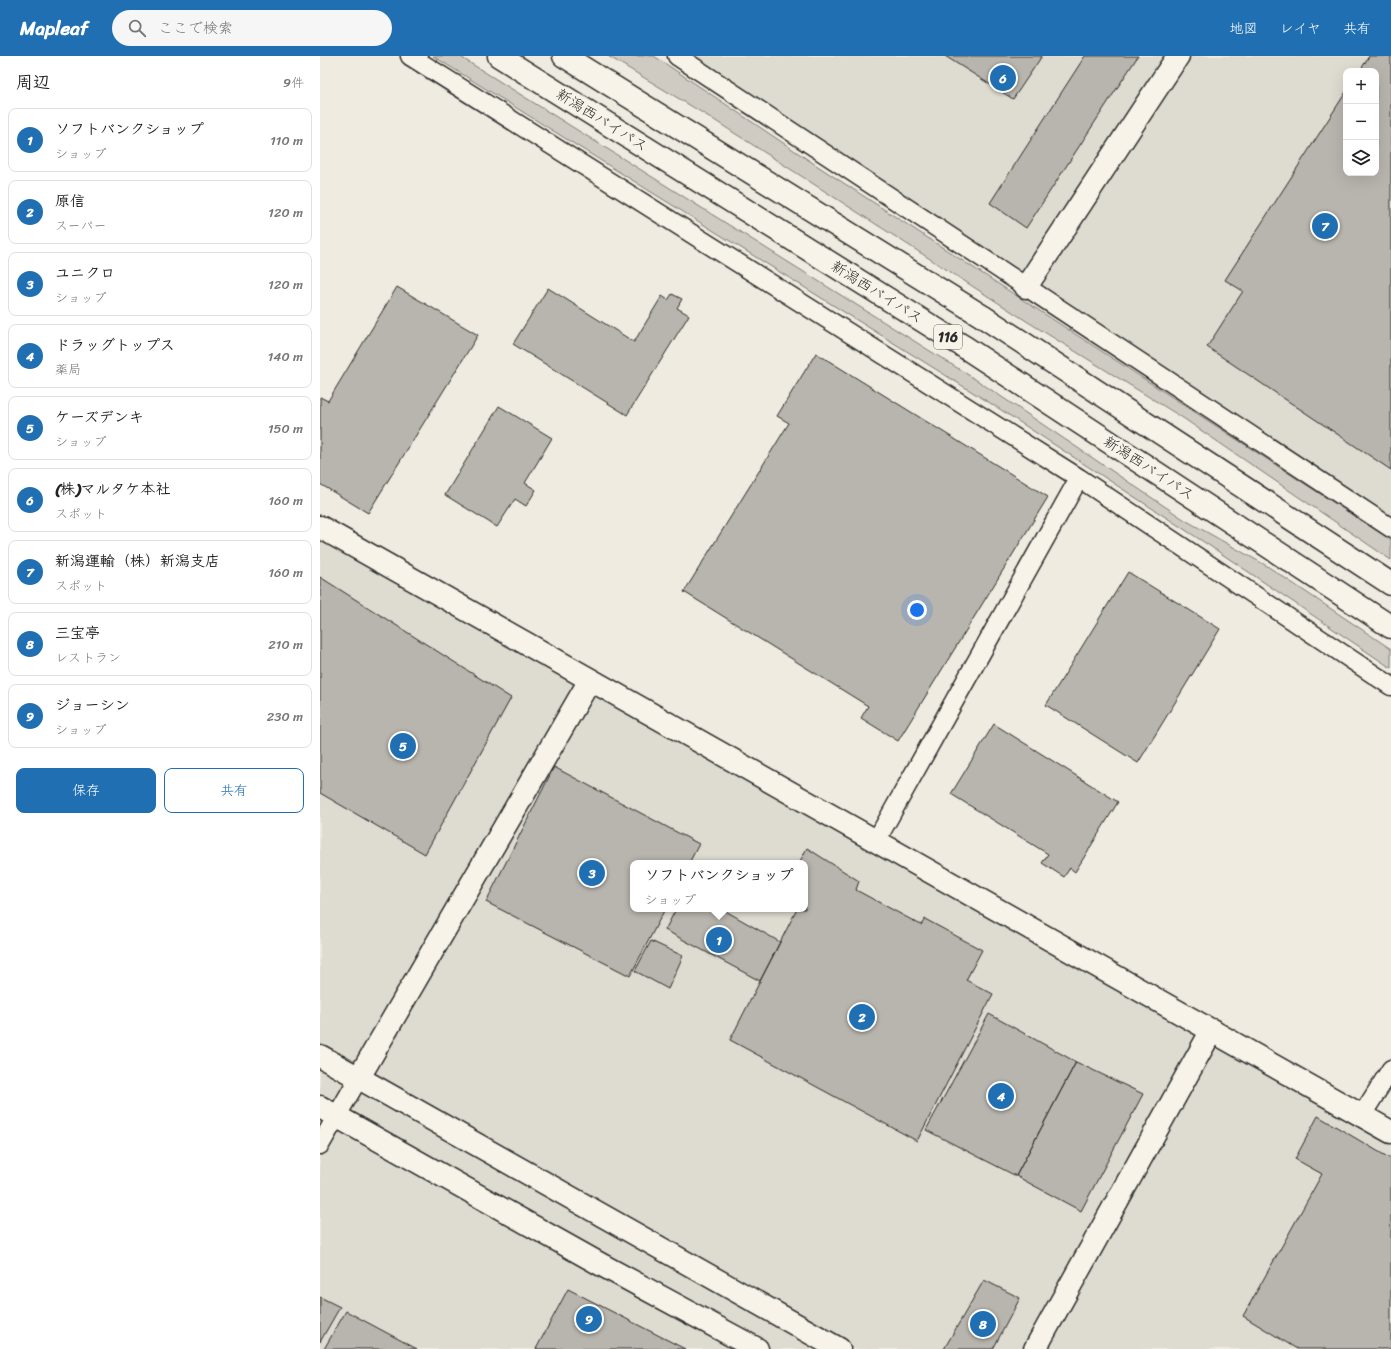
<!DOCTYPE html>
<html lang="ja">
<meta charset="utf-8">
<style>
:root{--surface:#fff;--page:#f6f6f6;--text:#222;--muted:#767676;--line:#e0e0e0;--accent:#1f6fb2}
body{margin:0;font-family:Sriracha,"Klee One",sans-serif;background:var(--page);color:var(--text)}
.controls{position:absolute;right:12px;top:12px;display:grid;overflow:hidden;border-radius:8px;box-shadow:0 4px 16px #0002}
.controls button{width:36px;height:36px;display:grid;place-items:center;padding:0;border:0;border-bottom:1px solid var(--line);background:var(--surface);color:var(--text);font:20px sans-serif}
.you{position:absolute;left:597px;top:554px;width:14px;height:14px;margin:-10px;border:3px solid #fff;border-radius:50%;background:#1a73e8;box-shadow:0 0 0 6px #1a73e833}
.badge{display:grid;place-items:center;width:26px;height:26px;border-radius:50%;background:var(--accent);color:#fff;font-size:13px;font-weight:700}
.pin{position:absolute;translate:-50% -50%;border:2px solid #fff;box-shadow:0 1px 4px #0006}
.popup{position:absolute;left:310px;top:804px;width:178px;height:52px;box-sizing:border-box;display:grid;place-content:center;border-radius:8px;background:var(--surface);filter:drop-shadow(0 1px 3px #0005);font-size:13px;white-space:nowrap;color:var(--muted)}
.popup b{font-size:15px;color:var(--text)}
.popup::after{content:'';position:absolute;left:50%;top:100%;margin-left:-8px;border:8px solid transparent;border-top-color:var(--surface)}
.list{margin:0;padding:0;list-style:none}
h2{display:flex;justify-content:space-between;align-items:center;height:52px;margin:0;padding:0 16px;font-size:17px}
h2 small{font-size:13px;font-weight:400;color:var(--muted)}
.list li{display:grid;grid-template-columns:26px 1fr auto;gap:12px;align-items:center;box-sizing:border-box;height:64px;margin:0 8px 8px;padding:0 8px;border:1px solid var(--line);border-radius:8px}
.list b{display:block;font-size:15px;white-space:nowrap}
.list p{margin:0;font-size:13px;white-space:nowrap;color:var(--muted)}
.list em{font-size:13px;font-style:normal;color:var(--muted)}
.actions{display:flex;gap:8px;padding:12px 16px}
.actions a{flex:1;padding:9px 0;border:1px solid var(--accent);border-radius:8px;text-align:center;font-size:14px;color:var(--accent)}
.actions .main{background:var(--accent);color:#fff}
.icon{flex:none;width:22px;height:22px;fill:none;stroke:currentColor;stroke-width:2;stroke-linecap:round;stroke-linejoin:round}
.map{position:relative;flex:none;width:1071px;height:1293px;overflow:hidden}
header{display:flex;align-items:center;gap:24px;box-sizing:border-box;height:56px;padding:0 20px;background:var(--accent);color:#fff}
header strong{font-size:19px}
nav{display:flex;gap:22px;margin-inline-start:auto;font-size:14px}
.search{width:280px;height:36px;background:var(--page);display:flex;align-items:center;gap:10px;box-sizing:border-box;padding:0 14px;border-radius:22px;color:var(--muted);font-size:15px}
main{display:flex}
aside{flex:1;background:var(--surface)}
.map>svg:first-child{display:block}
</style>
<header>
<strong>Mapleaf</strong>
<div class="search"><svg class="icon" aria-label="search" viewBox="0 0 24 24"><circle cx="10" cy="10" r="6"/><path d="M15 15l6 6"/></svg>ここで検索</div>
<nav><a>地図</a><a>レイヤ</a><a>共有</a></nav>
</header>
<main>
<aside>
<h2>周辺<small>9件</small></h2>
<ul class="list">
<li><span class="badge">1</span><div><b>ソフトバンクショップ</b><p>ショップ</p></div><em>110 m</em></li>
<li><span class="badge">2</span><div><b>原信</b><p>スーパー</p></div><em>120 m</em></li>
<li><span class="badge">3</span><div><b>ユニクロ</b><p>ショップ</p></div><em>120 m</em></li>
<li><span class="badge">4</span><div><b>ドラッグトップス</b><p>薬局</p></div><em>140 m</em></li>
<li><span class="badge">5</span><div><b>ケーズデンキ</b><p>ショップ</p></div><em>150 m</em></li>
<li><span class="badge">6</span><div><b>(株)マルタケ本社</b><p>スポット</p></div><em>160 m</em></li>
<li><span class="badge">7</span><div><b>新潟運輸（株）新潟支店</b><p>スポット</p></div><em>160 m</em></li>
<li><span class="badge">8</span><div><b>三宝亭</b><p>レストラン</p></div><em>210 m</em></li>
<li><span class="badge">9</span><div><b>ジョーシン</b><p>ショップ</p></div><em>230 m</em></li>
</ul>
<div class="actions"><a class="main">保存</a><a>共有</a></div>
</aside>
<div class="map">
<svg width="1071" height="1293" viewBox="0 0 1071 1293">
<rect width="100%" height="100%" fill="#efebe0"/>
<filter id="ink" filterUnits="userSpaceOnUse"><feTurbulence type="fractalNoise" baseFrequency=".025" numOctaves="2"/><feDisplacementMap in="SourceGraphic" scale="8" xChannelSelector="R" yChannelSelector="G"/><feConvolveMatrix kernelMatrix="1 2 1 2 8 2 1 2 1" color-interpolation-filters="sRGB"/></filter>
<g filter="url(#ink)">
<path fill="#dedbd1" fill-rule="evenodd" d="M355 0H1071V472ZM1026 15H1056V117H1026Z
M0 477 1071 1087V1293H0ZM313 807H485V853H313Z"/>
<path fill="#cfcbc2" stroke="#7d7b76" d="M113 0H139L658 325 865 464 947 510 1071 593V612L893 492 678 352Z
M288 0H334L496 109 1071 484V504L863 362 708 266 391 62Z"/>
<path fill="#b8b5ae" stroke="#2b2b2b" d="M625 0H722L693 43Z
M765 0H818L706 172 670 147Z
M1049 0H1071V414L887 291 923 235 905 224 1026 36V117H1056V15H1040Z
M77 231 158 279 48 457 0 428V341L8 345Z
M228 232 314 286 342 240 348 244 352 238 362 243 357 252 369 259 307 359 193 288Z
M496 297 728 441 578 685 541 662 548 650 364 536 469 367 457 360Z
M179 350 232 382 205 427 216 434 206 450 195 443 177 471 125 439Z
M808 516 900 573 818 707 726 649Z
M0 521 191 642 105 798 0 737Z
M674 668 798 746 755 816 750 812 744 821 722 807 728 798 631 738Z
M234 711 379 788 369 807H313V853H345L310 920 166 846Z
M487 792 539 825 536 834 601 869 605 863 662 894 646 924 673 938 597 1085 410 984 477 853H485V807H479Z
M356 853H402L460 886 440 925 345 874Z
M331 885 363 900 348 933 315 915Z
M669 958 756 1006 696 1120 606 1074Z
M756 1006 823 1038 761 1155 696 1120Z
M998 1060 1071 1103V1293H977L923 1260 1002 1118 975 1103Z
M664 1224 700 1242 673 1293H624Z
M248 1233 365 1293H216Z
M0 1241 20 1251 0 1286Z
M26 1255 97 1293H4Z"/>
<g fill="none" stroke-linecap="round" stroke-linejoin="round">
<g stroke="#2b2b2b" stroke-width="21">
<path id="minor" d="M90 0 759 422 1071 630
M357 0 1071 472
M556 785 759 422
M1042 1059 1071 1013
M0 1089 38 1023"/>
</g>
<g stroke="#2b2b2b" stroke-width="25">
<path id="tertiary" d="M706 231 858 0
M0 471 1071 1076
M0 1000 519 1293
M38 1023 270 624
M0 1051 280 1208 437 1293
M715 1293 892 974"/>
</g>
<g stroke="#2b2b2b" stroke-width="25">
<path id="motorway" d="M179 0 643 290 1071 571
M244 0 662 260 1071 528"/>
</g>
<use href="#minor" stroke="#f7f3e8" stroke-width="18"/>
<use href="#tertiary" stroke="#f7f3e8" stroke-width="22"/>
<use href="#motorway" stroke="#f7f3e8" stroke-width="22"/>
</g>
</g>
<g text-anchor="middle" stroke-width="3" stroke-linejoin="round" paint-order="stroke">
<rect fill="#f7f3e8" stroke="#686764" stroke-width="1" x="614" y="269" width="28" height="24" rx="3"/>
<g font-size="14" font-weight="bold" fill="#2b2b2b">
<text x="628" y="286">116</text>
</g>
<g font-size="15" fill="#2b2b2b" stroke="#f7f3e8">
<text transform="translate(282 64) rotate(32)" y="5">新潟西バイパス</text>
<text transform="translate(557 236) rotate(32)" y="5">新潟西バイパス</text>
<text transform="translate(829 412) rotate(33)" y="5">新潟西バイパス</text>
</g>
</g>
</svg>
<div class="controls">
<button>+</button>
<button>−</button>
<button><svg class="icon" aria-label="layers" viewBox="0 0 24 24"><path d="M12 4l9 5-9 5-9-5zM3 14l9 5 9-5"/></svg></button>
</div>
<div class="you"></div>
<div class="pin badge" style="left:399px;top:884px">1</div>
<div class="popup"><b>ソフトバンクショップ</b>ショップ</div>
<div class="pin badge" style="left:542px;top:961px">2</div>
<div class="pin badge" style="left:272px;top:817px">3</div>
<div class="pin badge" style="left:681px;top:1040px">4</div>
<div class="pin badge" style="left:83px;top:690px">5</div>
<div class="pin badge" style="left:683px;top:22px">6</div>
<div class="pin badge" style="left:1005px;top:170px">7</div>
<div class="pin badge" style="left:663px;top:1268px">8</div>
<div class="pin badge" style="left:269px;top:1263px">9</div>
</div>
</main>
